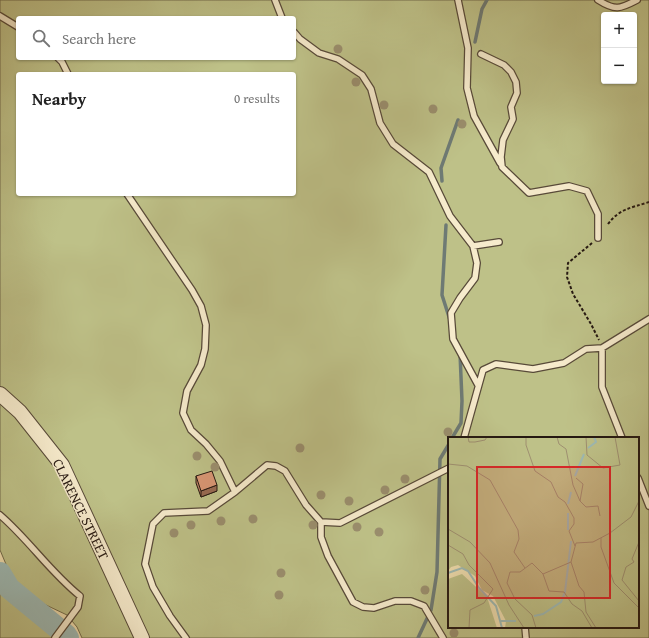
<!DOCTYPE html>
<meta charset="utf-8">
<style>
:root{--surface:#fff;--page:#f6f6f6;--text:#222;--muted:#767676;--line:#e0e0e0}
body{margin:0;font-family:"Gentium Book Plus",serif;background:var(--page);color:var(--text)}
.controls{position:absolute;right:12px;top:12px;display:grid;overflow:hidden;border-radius:4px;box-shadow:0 1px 3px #0004}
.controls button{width:36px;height:36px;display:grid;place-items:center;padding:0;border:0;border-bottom:1px solid var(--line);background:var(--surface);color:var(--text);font:20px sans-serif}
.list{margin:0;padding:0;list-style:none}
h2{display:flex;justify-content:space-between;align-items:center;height:52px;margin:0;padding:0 16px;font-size:17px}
h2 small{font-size:13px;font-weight:400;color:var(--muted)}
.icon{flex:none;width:22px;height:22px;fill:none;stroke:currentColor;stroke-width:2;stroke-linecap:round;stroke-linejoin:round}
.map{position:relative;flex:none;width:649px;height:638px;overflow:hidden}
.search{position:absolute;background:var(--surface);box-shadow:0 1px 3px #0004;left:16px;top:16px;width:280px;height:44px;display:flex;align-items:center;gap:10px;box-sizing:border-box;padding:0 14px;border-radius:4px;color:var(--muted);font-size:15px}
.panel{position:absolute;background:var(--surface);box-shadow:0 1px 3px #0004;left:16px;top:72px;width:280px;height:124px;border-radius:4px}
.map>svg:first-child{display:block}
</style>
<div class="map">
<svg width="649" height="638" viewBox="0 0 649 638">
<rect width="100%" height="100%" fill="#f1e0b1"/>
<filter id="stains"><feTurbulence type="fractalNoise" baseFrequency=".005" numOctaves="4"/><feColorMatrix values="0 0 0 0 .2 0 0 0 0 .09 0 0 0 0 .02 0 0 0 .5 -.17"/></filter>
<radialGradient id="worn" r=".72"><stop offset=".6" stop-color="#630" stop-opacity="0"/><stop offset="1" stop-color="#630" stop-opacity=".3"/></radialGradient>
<path fill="#bec188" stroke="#726c4c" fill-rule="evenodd" d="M0 0H649V638H82L77 627 67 615 27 596 8 569 0 550ZM604 15H634V81H604ZM18 18H294V58H18ZM18 74H294V194H18ZM449 438H638V627H449Z
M0 583 14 602 51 634 53 638H0Z"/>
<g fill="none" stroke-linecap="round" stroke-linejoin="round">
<path stroke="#6e7a74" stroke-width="3.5" d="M475 42 482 9 487 0
M442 181 441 168 458 120
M446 225 442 295 450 320
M452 438 461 423 462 401 460 353
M418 638 431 610 437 572 440 459 449 444"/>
<path stroke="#9ebbb6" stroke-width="22" d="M0 573 9 588 66 635 68 638"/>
<g stroke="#584a39" stroke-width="8">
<path id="service" d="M275 0 282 18
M458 0 468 48 467 88 474 116 500 163
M598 0C615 11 620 9 637 0
M0 16 18 27
M294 32 300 39 319 53 338 59 362 75 371 89 380 123 393 144 429 172 450 216 473 246 477 263 475 278 460 298 451 313 453 339 478 385
M481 54 504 65 511 72 516 82 517 93 511 107 513 119 503 140 501 157 502 167 529 193 569 186 587 191 598 214V238
M58 58 62 62 68 74
M127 194 192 290 201 306 206 325 205 349 201 365 187 391 183 413 191 430 206 444 220 461 235 492
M473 246 499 242
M602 348V387L622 438
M464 438 483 370 496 364 533 369 564 363 586 349 602 348 649 319
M638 478 649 506
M0 515C29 540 50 572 80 596L78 607 55 638
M321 522 340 523 449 468
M525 627 526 638
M186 638 170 616 153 587 145 564 153 524 164 513 208 511 235 492 267 465 276 466 285 471 306 505 321 522V537L328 556 353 602 363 607 374 608 395 601H411L424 606 443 638"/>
</g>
<g stroke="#584a39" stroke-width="16">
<path id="tertiary" d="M0 394 20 412 62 465 142 638"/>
</g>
<path stroke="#251811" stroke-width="2" stroke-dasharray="3 2" stroke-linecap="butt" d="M608 224C619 209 631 208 649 202
M592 243 568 263 567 277 573 294 591 324 599 340"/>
<use href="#service" stroke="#f6ebcc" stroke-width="5.5"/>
<use href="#tertiary" stroke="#f6ebcc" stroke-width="14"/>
</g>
<g fill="#9a8e6d">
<circle cx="338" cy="49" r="4.5"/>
<circle cx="356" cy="82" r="4.5"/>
<circle cx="384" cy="105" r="4.5"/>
<circle cx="433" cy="109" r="4.5"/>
<circle cx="462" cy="124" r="4.5"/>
<circle cx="448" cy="432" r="4.5"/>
<circle cx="300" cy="448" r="4.5"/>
<circle cx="197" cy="456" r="4.5"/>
<circle cx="215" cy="467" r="4.5"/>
<circle cx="405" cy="479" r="4.5"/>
<circle cx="385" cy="490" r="4.5"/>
<circle cx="321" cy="495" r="4.5"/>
<circle cx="349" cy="501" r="4.5"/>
<circle cx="253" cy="519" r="4.5"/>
<circle cx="221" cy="521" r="4.5"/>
<circle cx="191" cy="525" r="4.5"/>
<circle cx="313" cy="525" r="4.5"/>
<circle cx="357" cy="527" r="4.5"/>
<circle cx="379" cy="532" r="4.5"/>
<circle cx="174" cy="533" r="4.5"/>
<circle cx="281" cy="573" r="4.5"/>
<circle cx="425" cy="590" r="4.5"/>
<circle cx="279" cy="595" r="4.5"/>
<circle cx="454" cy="633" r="4.5"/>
</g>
<path fill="#bb8265" stroke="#251811" d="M196 476 217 491 201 497 196 483Z"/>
<path fill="#986a52" stroke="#251811" d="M217 485V491L201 497V491Z"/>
<path fill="#d99775" stroke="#251811" d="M212 471 217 485 201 491 196 476Z"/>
<g text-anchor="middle" stroke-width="3" stroke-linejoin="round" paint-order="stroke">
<g font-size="14" fill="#251811" stroke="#f6ebcc">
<text transform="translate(81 509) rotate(64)" y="5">CLARENCE STREET</text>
</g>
</g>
<g transform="translate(448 437)">
<rect width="191" height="191" fill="#f1e0b1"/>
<path d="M0 0H191V191H57L58 184 45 159 34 153 27 139 10 128 3 130 0 134ZM14 137 39 160 49 191H0V142Z" fill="#bec188"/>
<path fill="none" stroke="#9ebbb6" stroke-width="2" d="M140 11 148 5 146 0M127 39 136 17M120 67 123 55M120 76V93M0 136 14 131 20 134 31 151 48 169 54 191M86 179 95 177 113 165 117 155 123 104M53 184H68"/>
<path fill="none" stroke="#9f9071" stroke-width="1" d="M20 0 21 5H27L37 3 39 0M78 0V8L87 34 103 45 110 60 117 65 126 81V87L121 94 127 109M109 0 111 7 118 12 125 48 132 64M138 0 139 18 155 31 172 28 167 0M0 27 19 29 42 43 70 93 71 102 66 115 77 131M128 41 135 47 132 64 138 70 150 69 152 79M0 92 22 105 42 126 61 168 76 191M153 101V110L166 146 191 171M191 105 184 122 186 125 178 130 174 143 191 164M0 108 15 117 21 128 45 152 36 166 22 173 21 191M95 137 123 125M88 191 84 178 67 162 59 146 62 135H72L84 126 95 137 101 154 116 155 124 167 134 174 144 191M148 191 138 175 136 155 131 149 123 125 128 106 145 105 162 96 183 80 191 64"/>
<path fill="#d62828" fill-opacity="0.15" stroke="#d62828" stroke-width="2" d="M29 30H162V161H29Z"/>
<rect width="191" height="191" fill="none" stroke="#251811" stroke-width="2"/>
</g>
<rect width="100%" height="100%" filter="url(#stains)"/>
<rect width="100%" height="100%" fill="url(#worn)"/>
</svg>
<div class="controls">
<button>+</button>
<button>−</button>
</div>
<div class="search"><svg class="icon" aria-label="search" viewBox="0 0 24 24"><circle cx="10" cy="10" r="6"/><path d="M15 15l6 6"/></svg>Search here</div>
<section class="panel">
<h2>Nearby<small>0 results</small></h2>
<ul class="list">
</ul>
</section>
</div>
